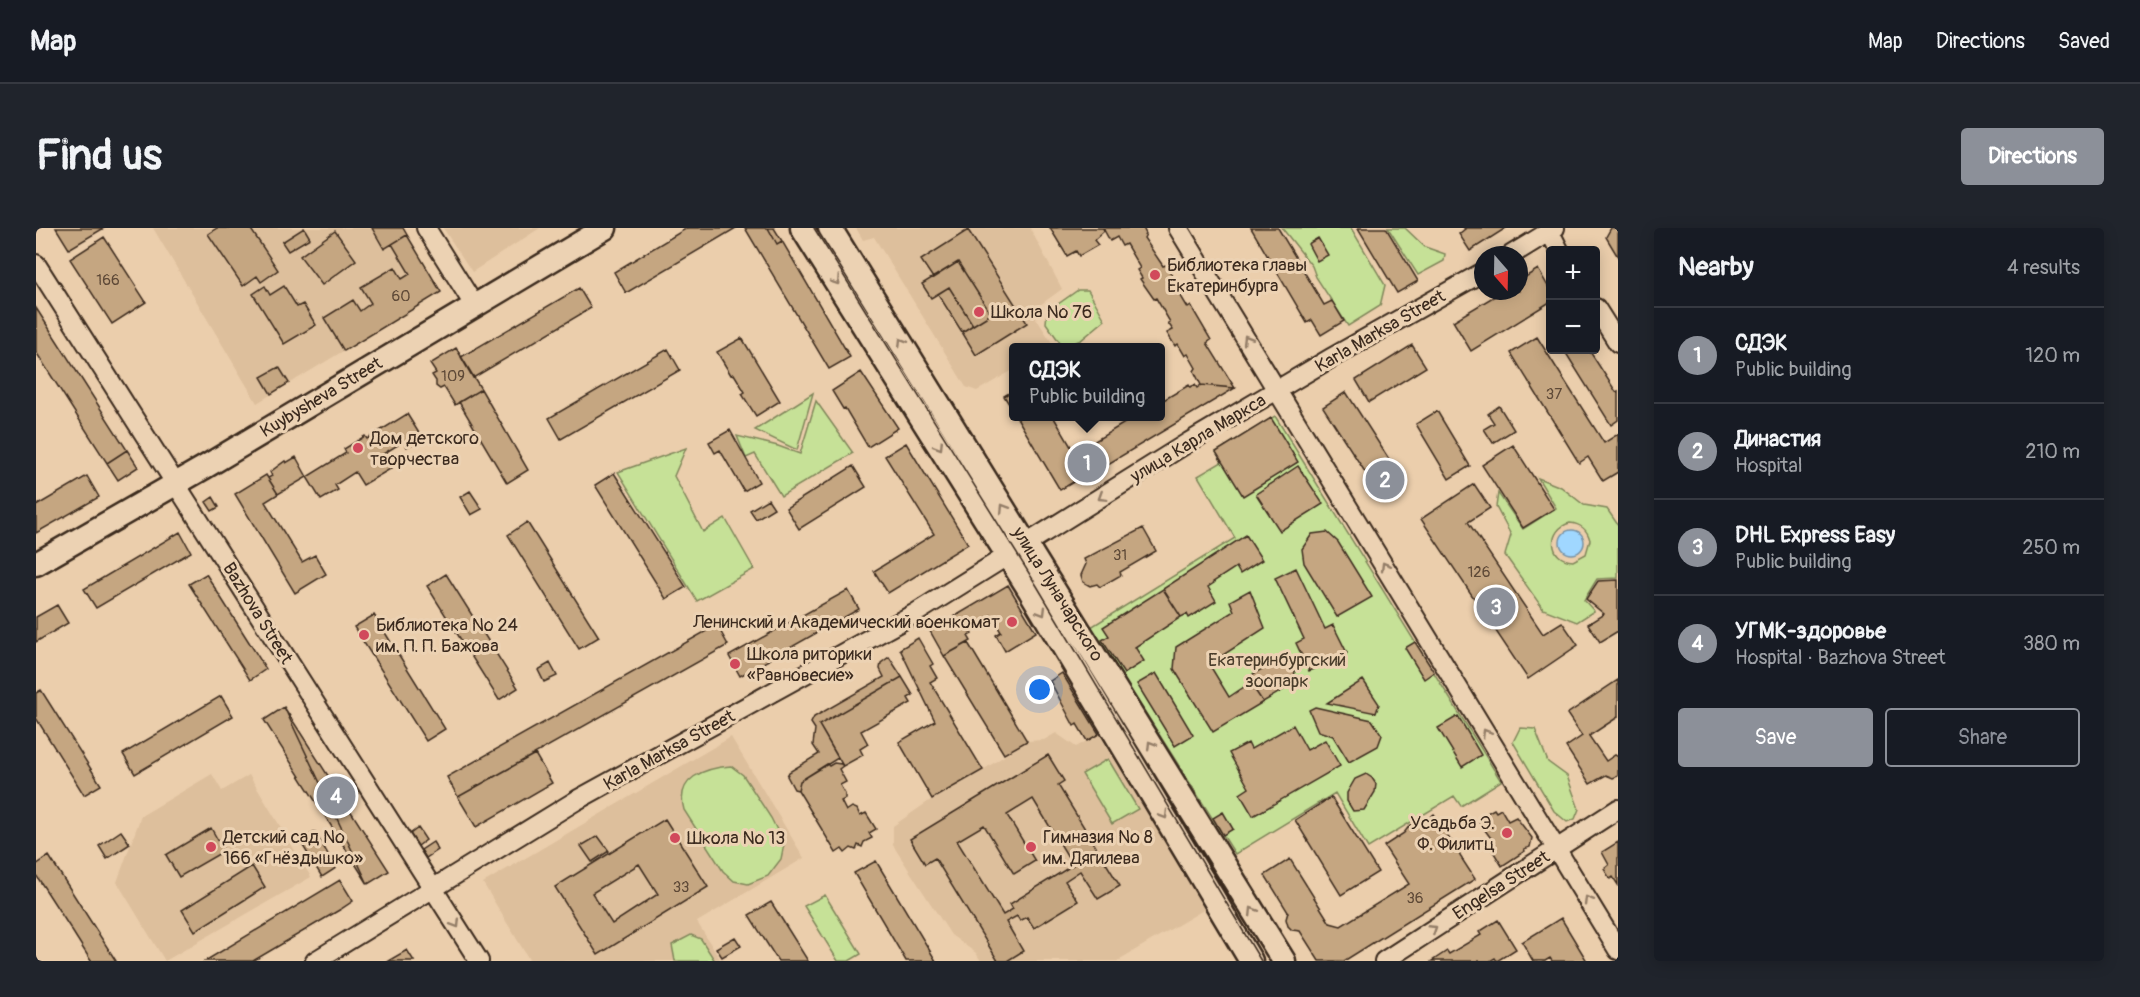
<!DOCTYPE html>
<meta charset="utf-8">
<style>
:root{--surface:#171b24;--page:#20242c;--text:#f1f3f6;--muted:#9ea1a6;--line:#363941;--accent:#8c9099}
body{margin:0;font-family:Pangolin,sans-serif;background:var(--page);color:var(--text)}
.controls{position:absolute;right:18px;top:18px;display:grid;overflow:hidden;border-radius:6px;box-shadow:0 3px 15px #0003}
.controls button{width:54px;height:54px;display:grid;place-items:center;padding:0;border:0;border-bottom:2px solid var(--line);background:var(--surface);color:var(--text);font:30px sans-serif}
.compass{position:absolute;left:1438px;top:18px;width:54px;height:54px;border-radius:50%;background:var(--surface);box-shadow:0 3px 15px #0003;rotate:160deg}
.you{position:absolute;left:1004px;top:462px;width:21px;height:21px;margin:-15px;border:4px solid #fff;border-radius:50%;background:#1a73e8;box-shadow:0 0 0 9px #1a73e833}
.badge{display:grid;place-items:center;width:39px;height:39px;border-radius:50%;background:var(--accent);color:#fff;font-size:20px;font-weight:700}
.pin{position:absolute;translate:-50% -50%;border:3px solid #fff;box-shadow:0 2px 6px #0006}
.popup{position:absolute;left:973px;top:115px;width:156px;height:78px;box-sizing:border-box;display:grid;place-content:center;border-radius:6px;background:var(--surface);filter:drop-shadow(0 2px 4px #0005);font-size:20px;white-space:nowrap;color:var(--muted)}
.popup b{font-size:22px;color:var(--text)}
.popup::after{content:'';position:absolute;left:50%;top:100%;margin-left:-12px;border:12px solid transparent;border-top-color:var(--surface)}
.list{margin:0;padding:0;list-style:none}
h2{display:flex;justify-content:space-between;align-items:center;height:78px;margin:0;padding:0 24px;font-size:26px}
h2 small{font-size:20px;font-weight:400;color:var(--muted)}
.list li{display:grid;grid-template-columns:39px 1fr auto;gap:18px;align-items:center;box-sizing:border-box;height:96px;padding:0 24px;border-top:2px solid var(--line)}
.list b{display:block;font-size:22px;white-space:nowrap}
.list p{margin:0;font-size:20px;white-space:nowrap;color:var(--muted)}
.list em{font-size:20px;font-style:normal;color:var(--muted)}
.actions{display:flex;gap:12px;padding:18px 24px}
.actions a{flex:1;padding:14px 0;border:2px solid var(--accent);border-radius:6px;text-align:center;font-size:21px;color:var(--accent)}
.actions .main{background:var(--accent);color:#fff}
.map{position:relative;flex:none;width:1582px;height:733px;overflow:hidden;border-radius:6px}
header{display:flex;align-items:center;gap:36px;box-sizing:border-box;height:84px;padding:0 30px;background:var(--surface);border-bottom:2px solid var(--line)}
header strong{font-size:28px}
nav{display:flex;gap:33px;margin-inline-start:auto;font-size:21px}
.intro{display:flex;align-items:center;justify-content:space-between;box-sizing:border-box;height:144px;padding:0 36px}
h1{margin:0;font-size:42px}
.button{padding:15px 27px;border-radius:6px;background:var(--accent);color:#fff;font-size:21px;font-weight:700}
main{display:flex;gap:36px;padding:0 36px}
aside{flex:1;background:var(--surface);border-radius:6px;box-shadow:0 3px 15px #0003}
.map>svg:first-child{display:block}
</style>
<header>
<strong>Map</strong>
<nav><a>Map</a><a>Directions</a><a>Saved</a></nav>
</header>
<div class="intro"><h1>Find us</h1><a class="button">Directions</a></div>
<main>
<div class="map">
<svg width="1582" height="733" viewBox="0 0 1582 733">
<rect width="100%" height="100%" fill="#ebceac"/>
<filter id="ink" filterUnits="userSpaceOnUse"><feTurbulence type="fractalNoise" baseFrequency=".0167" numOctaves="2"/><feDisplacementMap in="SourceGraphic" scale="12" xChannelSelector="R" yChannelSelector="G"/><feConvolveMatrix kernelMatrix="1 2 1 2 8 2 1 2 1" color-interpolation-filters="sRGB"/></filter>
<g filter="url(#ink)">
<path fill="#ddbf9c" d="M117 0H367L405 64 221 175Z
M407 0H504L436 44Z
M820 0H994L1026 61 1004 77 1000 90 1018 118 1015 119H978L977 142 941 163 930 159 838 9 827 12Z
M1020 505 1040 519 1063 506 1169 681 1084 731 1085 733H945L940 725 915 707 860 622 857 616V598L896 571 947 542 991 513 1008 512Z
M695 509 768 630 661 694 685 733H494L447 655Z
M176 546 186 563 213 547 275 649 129 733 81 654 105 588Z"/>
<path fill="#c6e197" stroke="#80865a" stroke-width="1.5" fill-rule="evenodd" d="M1246 0H1315L1349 57 1344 78 1312 98 1280 49 1276 38Z
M1352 0H1369L1389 19 1409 26 1408 33 1382 47Z
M1042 62H1052L1069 92 1045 112 1027 119 1010 95 1011 84Z
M777 165 761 222 719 202Z
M780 173 817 225 745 268 719 226 710 230 701 208 742 218 764 226Z
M1239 188 1465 553 1425 578 1418 568 1332 620 1299 565 1199 626 1055 399 1199 310 1162 248 1186 234 1180 224Z
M650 220 638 248 667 304 689 290 718 341 661 373 582 244Z
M1502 250 1525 259 1548 277 1571 281 1582 297V350L1561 351 1548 372 1558 383 1541 394 1507 381 1469 327 1475 307 1460 279 1462 265 1487 301 1520 280ZM1534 295C1545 296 1551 301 1554 312L1550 326 1537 333C1512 332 1511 301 1534 295Z
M1484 500 1499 501 1512 534 1531 548 1543 581 1539 591 1531 594 1518 583 1477 514Z
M1072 531 1102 581 1076 596 1046 546Z
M695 538 707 547 735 590 748 616 745 631 732 648 712 656 698 653 687 643 648 582C639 550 668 540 695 538Z
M789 667 825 726 813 733H802L768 678Z
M655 707 665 711 679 733H639L636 717Z"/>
<path fill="#a0d7ff" stroke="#7892a5" stroke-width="1.5" d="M1524 314a12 12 0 1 1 24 0a12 12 0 1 1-24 0Z"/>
<path fill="#c5a681" stroke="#3b2a1e" stroke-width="1.5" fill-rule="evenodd" d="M20 0H68L33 21Z
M181 0H214L242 42 225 54 221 48 207 58 172 6Z
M268 0 274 10 252 23 246 14Z
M336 0H367L371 7 348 21Z
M651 0H700L590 65 578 44Z
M709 0H732L741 16 746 13 814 129 793 141Z
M732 0H738L746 13 741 16Z
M1014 0H1067L1068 3 1058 12 1062 17 1043 28 1040 23 1031 28Z
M1067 0H1107L1110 6 1108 10 1127 38 1130 37 1143 59 1140 60 1152 80 1155 78 1175 112 1171 115 1199 160 1165 157 1158 143 1160 140 1152 126 1149 128 1142 116 1139 118 1131 105 1137 102 1132 95 1134 94 1120 70 1118 71 1104 51 1106 50 1101 42 1104 40 1090 16 1086 18 1081 9 1074 13Z
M1215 0H1242L1288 77 1296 73 1308 93 1285 107 1276 92 1271 95Z
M1322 0H1350L1382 53 1361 65Z
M1428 0H1470L1434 23 1423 6 1429 1Z
M1575 0H1582V29L1570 9Z
M932 2 991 95 940 127 926 104 955 86 922 34 897 50 885 32Z
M299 3 320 32 286 57 264 28Z
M371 7 405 64 308 123 288 90 317 72 324 83 335 75 325 59 359 39 366 51 374 46 356 16Z
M68 9 110 74 76 96 34 31Z
M1282 10 1292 27 1281 33 1272 16Z
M922 34 955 86 937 97 913 59 895 70 886 56Z
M1502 41 1514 62V74L1435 123 1417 93 1467 63H1483V53Z
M229 58 234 67 248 58 261 79 267 76 280 97 248 116 217 66Z
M913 59 937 97 926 104 902 66Z
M543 60 555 80 437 150 425 129Z
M0 80 91 222 71 235 0 124Z
M1501 109 1568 215 1582 206V244L1567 253 1552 229 1543 235 1475 125Z
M706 110 744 173 720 188 706 166 709 164 698 146 695 147 681 124Z
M1376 117 1390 139 1333 174 1320 152Z
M420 120 445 161 419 177 408 159 404 161 400 158V153L396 147 400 145 394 136Z
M632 121 644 142 525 211 513 190Z
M1528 122H1553L1580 164 1582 163V192L1575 197Z
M243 139 253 155 235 166 225 149Z
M825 144 862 200 832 219 809 180 807 181 796 163Z
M1153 157 1154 159 1159 157 1161 160 1165 157 1199 160 1052 248 1039 225 1100 188H1124V174Z
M445 161 492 242 471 255 423 174Z
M978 162V184L968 168Z
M1310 164 1367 253 1344 267 1287 179Z
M1463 178 1478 202 1457 215 1448 201 1458 195 1452 186Z
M1401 183 1434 238 1413 251 1380 196Z
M371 186 386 210 371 219 368 213 347 226 356 240 327 257 319 244 299 257 302 262 285 272 271 249 310 225 308 221 329 208 331 211Z
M980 188H1017L1051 246 1024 262Z
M1235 190 1262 234 1207 268 1180 224Z
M694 202 723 254 708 263 684 222 679 225 673 214Z
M870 215 932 316 852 365 838 343 898 306 849 228Z
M1477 217 1518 281 1487 300 1446 237Z
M91 222 102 239 82 252 71 235Z
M260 229 271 249 242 266 232 250 236 248 234 244 249 233 250 235Z
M817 238 830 259 763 301 750 280Z
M1262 238 1287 276 1244 303 1220 266Z
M578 245 650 359 630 371 559 257Z
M230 247 242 266 229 274 266 334 279 327 290 346 259 365 199 266Z
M51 248 63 269 0 305V278Z
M1438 256 1454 280 1432 294 1507 406 1526 394 1542 417 1492 451 1385 291Z
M434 263 446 281 435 287 424 269Z
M177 269 183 279 176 283 170 274Z
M732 271 738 280 720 291 714 282Z
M491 294 563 409 543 421 472 307Z
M1107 300 1120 323 1084 344 1085 347 1064 359 1061 356 1054 358 1047 354 1045 347 1050 336 1048 331Z
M144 304 155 324 60 380 48 361Z
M1291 304 1302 314 1336 369 1301 389 1268 335 1266 321 1276 306Z
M1210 307 1226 332 1204 346 1200 339 1177 354 1178 355 1172 359 1180 373 1153 390 1151 386 1145 389 1127 361Z
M1260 340 1289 401 1297 397 1311 425 1273 443 1260 415 1268 411 1239 350Z
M170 346 230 441 214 452 153 356Z
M410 346 482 460 463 472 391 358Z
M1582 352V403L1564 414 1552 396 1568 386 1550 371 1562 353Z
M972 357 1000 404 969 423 960 407 965 404 955 387 932 401 936 406 932 408 935 413 908 428 894 403Z
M1127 361 1145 389 1099 419 1108 433 1088 446 1066 412 1073 408 1067 399Z
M812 362 823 381 704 448 693 428Z
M1214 362 1229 400 1173 436 1193 469 1214 455 1227 474 1177 504 1138 441 1140 419 1198 383 1194 373Z
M21 377 32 395 0 414V389Z
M338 387 409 501 390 513 318 399Z
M681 397 692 417 422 569 411 549Z
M882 410 897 436 894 438 901 450 894 454 947 542 896 571 863 514 899 493 864 421Z
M1379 414 1398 444 1388 451 1369 420Z
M932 415 991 513 968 526 908 428Z
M853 429 866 449 783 497 802 530 764 553 762 562 758 561 751 548 753 544 783 526 777 517 779 501 775 495 778 489 848 449 844 441 845 435Z
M1250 432 1259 442 1258 452 1254 458 1227 474 1214 455 1217 446 1240 433Z
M514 435 521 448 508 454 502 442Z
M1026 445 1063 506 1051 513 1041 496 1038 498 1014 453Z
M1120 445 1157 507 1139 518 1101 456Z
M866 449 877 467 872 470 875 475 825 503 832 516 824 521 827 527 807 538 783 497Z
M1327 452 1343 476 1340 485 1291 475Z
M1582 452V489L1553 508 1570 533 1579 527 1582 529V548L1577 550 1570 547 1554 556 1530 519 1546 508 1531 486Z
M5 462 65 557 48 567 0 490V465Z
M185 468 197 488 99 546 87 526Z
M248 479 353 643 332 656Z
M248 479 332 656 228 492Z
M1279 479 1336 492 1346 507 1342 518 1313 534 1297 508 1282 503 1273 482Z
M1422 488 1445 527 1426 539 1402 500Z
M1257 497 1271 522 1289 512 1304 538 1217 588 1204 566 1213 560 1193 525 1212 515 1215 521Z
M499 526 516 555 440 599 422 569Z
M1012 527 1028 553 1022 557 1084 658 1062 671 1044 643 1029 653 1042 673 998 700 991 689 984 693 981 688 970 694 987 723 971 733H962L899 630 889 636 874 611ZM997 571 1037 637 974 676 977 681 967 687 921 613 948 597 978 646 999 633 971 587Z
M798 535 805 536 807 538 803 541 810 554 804 557 809 566V571L805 573 810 583 816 579 821 581 824 588 830 585 840 601 833 605 836 610 828 614 826 619 822 617 820 622 815 620 809 625 806 621 800 625 762 562 764 553 791 536 793 538Z
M1330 546 1336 550 1340 556 1339 564 1328 582 1317 583 1311 573V565L1319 551Z
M1295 569 1342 644 1305 667 1259 592Z
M1458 581 1460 584 1465 581 1472 593 1480 589 1496 610 1494 619 1488 621 1489 623 1466 638 1455 620 1460 617 1443 594 1451 590 1449 586Z
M1187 584 1197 601 1187 607 1177 590Z
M1398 586 1414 612 1422 618 1424 628 1439 651 1308 733H1283L1264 703 1256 702 1252 698 1250 691 1252 684 1229 647 1254 631 1294 695 1305 698 1373 656 1348 618 1368 605 1374 597 1384 596Z
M629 591 672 659 562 727 519 659ZM603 636 622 666 576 696 556 665Z
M175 600 188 623 143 649 130 627Z
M382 600 390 612 382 618 374 606Z
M85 603 94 616 71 631 63 618Z
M279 604 300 640 286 649 264 613Z
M562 608 573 623 556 634 545 618Z
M397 614 402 622 390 630 385 622Z
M1582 614V657L1577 649 1574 651 1568 641 1573 637 1566 624Z
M13 628 80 733H55L33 698 0 647V637Z
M840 633 900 733H870L818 645Z
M216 638 229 659 159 703 146 682Z
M304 652 317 673 305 681 217 733H169Z
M735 674 772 733H742L713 687Z
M1525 690 1551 733H1516L1514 730 1509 733H1497L1486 714Z
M1462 692 1480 721 1461 733 1459 730 1454 733H1396L1411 723 1413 726 1445 707 1443 704Z
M699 709 705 718 686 729 680 720Z
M371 722 378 733H352Z"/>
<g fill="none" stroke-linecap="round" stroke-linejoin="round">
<g stroke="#3b2a1e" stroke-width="22">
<path id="minor" d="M390 0 438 77
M1142 0 1582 722
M1512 0 1523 22
M1475 27 1519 0
M0 36 443 733
M1560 80 1582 115
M279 733 541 572 878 386 1153 214 1295 130 1447 44
M1348 733 1582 581"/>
</g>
<g stroke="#3b2a1e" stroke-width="27">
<path id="major" d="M766 0 994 363 1215 733
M794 0 1248 733
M0 336 169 239 569 0"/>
</g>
<use href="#minor" stroke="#ecd2b3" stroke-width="18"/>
<use href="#major" stroke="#ecd2b3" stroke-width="22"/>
<path stroke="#3b2a1e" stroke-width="1.5" d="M778 0 1001 358 1225 733"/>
</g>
<defs><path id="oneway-chevron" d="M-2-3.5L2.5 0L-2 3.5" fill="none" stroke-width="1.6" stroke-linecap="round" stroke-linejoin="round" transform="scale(1.5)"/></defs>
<g stroke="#947e68">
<use href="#oneway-chevron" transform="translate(800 53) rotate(56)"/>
<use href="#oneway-chevron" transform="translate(1211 111) rotate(-121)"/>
<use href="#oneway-chevron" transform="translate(866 114) rotate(-122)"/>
<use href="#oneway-chevron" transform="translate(903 218) rotate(58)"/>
<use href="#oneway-chevron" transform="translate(1066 269) rotate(148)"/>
<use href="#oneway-chevron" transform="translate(968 280) rotate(-122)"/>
<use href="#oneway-chevron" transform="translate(1349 338) rotate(-121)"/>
<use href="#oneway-chevron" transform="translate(1006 384) rotate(59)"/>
<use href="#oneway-chevron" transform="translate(1450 505) rotate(-121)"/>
<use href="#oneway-chevron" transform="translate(1115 517) rotate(-122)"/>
<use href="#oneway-chevron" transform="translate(1128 587) rotate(59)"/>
<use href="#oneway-chevron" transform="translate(1552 672) rotate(-121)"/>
<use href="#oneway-chevron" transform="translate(1217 683) rotate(-122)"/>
<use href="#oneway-chevron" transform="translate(420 696) rotate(58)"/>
<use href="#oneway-chevron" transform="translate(1397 701) rotate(-33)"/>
</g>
</g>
<g fill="#d1495b" stroke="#ecd2b3" stroke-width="2">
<circle cx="1119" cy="47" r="6"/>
<circle cx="943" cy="84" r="6"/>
<circle cx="322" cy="220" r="6"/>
<circle cx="976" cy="394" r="6"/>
<circle cx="328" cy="407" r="6"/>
<circle cx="699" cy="436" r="6"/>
<circle cx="1471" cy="605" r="6"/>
<circle cx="639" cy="610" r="6"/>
<circle cx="175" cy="619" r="6"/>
<circle cx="995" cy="619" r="6"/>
</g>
<g text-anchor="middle" stroke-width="6" stroke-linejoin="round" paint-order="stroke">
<g font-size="15" fill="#5e4937">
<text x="72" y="57">166</text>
<text x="365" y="73">60</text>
<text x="417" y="153">109</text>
<text x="1518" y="171">37</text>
<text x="1084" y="332">31</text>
<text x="1443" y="349">126</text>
<text x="645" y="664">33</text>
<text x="1379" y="675">36</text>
</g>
<g font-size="18" fill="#3b2a1e" stroke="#ecd2b3" text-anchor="start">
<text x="1131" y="43">Библиотека главы<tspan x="1131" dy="21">Екатеринбурга</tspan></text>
<text x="955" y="90">Школа № 76</text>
<text x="334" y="216">Дом детского<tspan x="334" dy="21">творчества</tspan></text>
<text x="964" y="400" text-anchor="end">Ленинский и Академический военкомат</text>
<text x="340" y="403">Библиотека № 24<tspan x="340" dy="21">им. П. П. Бажова</tspan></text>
<text x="711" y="432">Школа риторики<tspan x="711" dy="21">«Равновесие»</tspan></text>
<text x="1459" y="601" text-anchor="end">Усадьба Э.<tspan x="1459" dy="21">Ф. Филитц</tspan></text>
<text x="187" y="615">Детский сад №<tspan x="187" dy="21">166 «Гнёздышко»</tspan></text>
<text x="1007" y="615">Гимназия № 8<tspan x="1007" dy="21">им. Дягилева</tspan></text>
<text x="651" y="616">Школа № 13</text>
</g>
<g font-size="18" fill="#3b2a1e" stroke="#ecd2b3">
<text transform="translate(1344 103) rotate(-30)" y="6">Karla Marksa Street</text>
<text transform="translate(285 169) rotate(-31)" y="6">Kuybysheva Street</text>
<text transform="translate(1162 210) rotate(-31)" y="6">улица Карла Маркса</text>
<text transform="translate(1022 366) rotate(58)" y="6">улица Луначарского</text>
<text transform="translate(222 385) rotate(58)" y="6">Bazhova Street</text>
<text transform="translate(633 522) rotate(-29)" y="6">Karla Marksa Street</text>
<text transform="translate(1465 657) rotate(-33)" y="6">Engelsa Street</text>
</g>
<g font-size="18" fill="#493c2a" stroke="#ecd2b3">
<text x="1241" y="438">Екатеринбургский<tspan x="1241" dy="21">зоопарк</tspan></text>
</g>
</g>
</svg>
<div class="controls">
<button>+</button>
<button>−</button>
</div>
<svg class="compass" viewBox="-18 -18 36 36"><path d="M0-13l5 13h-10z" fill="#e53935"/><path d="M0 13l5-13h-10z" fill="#9ea1a6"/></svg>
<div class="you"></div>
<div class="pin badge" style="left:1051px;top:235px">1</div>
<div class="popup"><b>СДЭК</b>Public building</div>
<div class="pin badge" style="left:1349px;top:252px">2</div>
<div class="pin badge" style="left:1460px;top:379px">3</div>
<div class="pin badge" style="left:300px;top:568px">4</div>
</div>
<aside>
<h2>Nearby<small>4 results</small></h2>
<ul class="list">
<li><span class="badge">1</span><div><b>СДЭК</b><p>Public building</p></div><em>120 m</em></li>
<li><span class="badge">2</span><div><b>Династия</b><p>Hospital</p></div><em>210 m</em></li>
<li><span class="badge">3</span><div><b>DHL Express Easy</b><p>Public building</p></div><em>250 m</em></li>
<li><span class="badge">4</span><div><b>УГМК-здоровье</b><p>Hospital · Bazhova Street</p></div><em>380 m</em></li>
</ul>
<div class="actions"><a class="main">Save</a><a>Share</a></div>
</aside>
</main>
